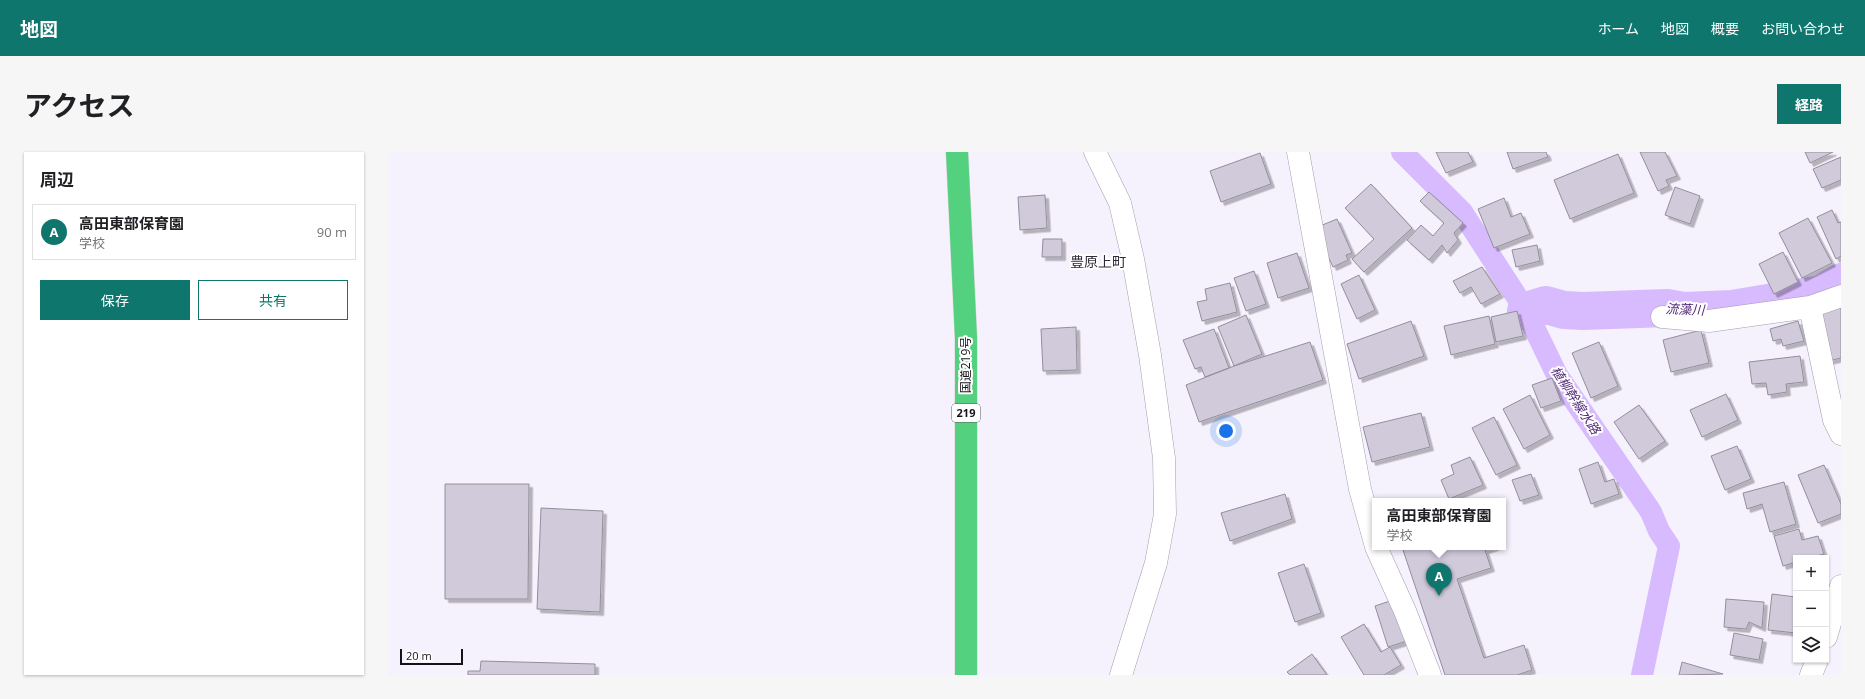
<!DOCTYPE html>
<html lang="ja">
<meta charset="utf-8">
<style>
:root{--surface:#fff;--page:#f6f6f6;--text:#202124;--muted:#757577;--line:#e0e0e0;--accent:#0f766e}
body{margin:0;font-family:"Open Sans","Noto Sans JP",sans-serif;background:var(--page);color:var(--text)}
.controls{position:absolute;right:12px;bottom:12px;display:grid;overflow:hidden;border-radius:0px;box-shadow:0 1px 3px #0004}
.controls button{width:36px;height:36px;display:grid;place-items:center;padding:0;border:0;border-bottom:1px solid var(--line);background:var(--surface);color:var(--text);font:20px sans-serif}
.scale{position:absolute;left:12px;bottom:10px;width:63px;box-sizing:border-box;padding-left:4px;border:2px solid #151319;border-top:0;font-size:11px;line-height:14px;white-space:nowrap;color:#151319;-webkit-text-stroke:3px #fff;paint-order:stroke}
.you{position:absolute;left:838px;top:279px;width:14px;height:14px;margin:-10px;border:3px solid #fff;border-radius:50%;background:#1a73e8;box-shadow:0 0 0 6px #1a73e833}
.badge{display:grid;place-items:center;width:26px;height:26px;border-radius:50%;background:var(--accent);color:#fff;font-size:13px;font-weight:700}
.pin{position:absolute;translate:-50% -33px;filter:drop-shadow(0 1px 2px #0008)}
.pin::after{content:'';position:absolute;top:21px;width:14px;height:12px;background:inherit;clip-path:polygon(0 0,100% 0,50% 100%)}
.popup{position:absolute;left:984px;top:346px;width:134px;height:52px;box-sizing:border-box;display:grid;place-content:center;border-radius:0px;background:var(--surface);filter:drop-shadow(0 1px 3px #0005);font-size:13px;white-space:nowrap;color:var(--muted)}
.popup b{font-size:15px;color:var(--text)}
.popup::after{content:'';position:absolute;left:50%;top:100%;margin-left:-8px;border:8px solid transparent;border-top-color:var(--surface)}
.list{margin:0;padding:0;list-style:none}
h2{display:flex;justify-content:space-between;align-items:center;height:52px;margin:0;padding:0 16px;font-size:17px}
h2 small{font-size:13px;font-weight:400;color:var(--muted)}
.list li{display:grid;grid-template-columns:26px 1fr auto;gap:12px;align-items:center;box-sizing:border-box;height:56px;margin:0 8px 8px;padding:0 8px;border:1px solid var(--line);border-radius:0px}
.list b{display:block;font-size:15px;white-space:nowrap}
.list p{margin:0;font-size:13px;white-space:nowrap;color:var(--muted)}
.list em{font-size:13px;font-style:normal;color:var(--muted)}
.actions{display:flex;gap:8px;padding:12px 16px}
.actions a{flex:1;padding:9px 0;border:1px solid var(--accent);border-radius:0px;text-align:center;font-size:14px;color:var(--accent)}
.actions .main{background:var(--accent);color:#fff}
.icon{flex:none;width:22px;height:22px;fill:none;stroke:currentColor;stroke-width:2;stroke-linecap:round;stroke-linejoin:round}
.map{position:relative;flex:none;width:1453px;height:523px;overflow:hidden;border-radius:0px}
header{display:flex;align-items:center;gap:24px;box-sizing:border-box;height:56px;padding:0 20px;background:var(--accent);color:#fff}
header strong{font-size:19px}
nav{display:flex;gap:22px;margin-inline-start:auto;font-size:14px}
.intro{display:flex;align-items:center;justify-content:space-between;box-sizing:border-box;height:96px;padding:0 24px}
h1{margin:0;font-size:28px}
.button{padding:10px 18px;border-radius:0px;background:var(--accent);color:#fff;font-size:14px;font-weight:700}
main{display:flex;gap:24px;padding:0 24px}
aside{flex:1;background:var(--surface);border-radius:0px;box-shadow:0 1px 3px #0004}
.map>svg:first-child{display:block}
</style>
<header>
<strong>地図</strong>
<nav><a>ホーム</a><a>地図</a><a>概要</a><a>お問い合わせ</a></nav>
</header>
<div class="intro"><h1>アクセス</h1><a class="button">経路</a></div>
<main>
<aside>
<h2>周辺<small></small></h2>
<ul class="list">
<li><span class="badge">A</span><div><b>高田東部保育園</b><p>学校</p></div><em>90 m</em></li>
</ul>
<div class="actions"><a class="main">保存</a><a>共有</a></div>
</aside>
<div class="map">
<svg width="1453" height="523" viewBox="0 0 1453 523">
<defs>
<filter id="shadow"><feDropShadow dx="3.5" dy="3.5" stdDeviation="0" flood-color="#0004"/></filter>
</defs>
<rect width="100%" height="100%" fill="#f6f2fd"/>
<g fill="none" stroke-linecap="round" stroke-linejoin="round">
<path stroke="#d8bafe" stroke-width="22" d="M1014 0 1074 60 1138 159 1169 223 1263 360 1271 379 1281 394 1254 523"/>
<path stroke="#d8bafe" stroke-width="38" d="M1138 159 1158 153 1176 158 1195 159 1279 156 1296 159 1344 157 1433 142 1453 130"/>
</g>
<path fill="#d1cadb" stroke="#938d9d" filter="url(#shadow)" d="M1048 0H1080L1085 10 1058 21Z
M1119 0H1158L1160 5 1125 17Z
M1252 0H1277L1289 24 1278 28 1281 34 1270 39Z
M1417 0H1445L1422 11Z
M872 1 883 32 833 50 822 19Z
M1230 2 1246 41 1182 67 1166 28Z
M1453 5V28L1434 36 1425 17Z
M983 32 1024 76 976 120 964 107 986 87 957 56Z
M1287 35 1312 44 1302 72 1277 63Z
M1041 40 1075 71 1066 81 1070 88 1059 101 1054 93 1041 108 1019 88 1033 73 1045 84 1056 71 1032 49Z
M657 43 659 76 632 78 630 45Z
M1116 46 1123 65 1133 61 1142 82 1106 96 1090 57Z
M1444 58 1450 71 1453 70V104L1448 107 1429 65Z
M1420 66 1444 111 1414 126 1391 81Z
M949 67 964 101 958 103 960 108 945 115 927 76Z
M655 87H674V105H654Z
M1149 93 1152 109 1128 115 1124 98Z
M1395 100 1410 130 1386 142 1371 112Z
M909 101 921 136 890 146 879 111Z
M1094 115 1112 142 1093 152 1083 135 1072 141 1065 129Z
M866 119 878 152 858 159 846 126Z
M971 123 987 158 969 167 953 132Z
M842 131 849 160 814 169 809 150 819 148 817 137Z
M1453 156V206L1436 210 1426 161Z
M1129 159 1135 184 1108 190 1103 165Z
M858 163 874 202 846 214 830 175Z
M1101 164 1107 192 1063 203 1056 174Z
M1023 169 1036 204 971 227 959 192Z
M1410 169 1416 189 1395 194 1393 187 1385 189 1382 177Z
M688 175 689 218 655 219 653 177Z
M826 177 841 216 817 225 813 215 807 217 795 188Z
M1313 178 1321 211 1283 220 1275 188Z
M922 190 935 228 811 270 798 233 846 214Z
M1211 190 1230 234 1203 246 1184 201Z
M1412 204 1416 230 1398 232 1399 240 1380 243 1378 231 1364 232 1361 210Z
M1164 226 1173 249 1153 256 1144 233Z
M1338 242 1350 268 1314 285 1302 258Z
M1142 243 1162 283 1136 297 1115 257Z
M1251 253 1277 289 1251 307 1226 270Z
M1033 261 1042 295 984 310 975 275Z
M1106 265 1129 313 1108 323 1084 276Z
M1349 294 1363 327 1337 338 1323 304Z
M1082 305 1095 333 1061 347 1053 328 1066 322 1063 313Z
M1210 310 1217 330 1226 327 1231 342 1203 352 1191 317Z
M1436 313 1453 352V362L1430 371 1410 323Z
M1143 322 1151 343 1132 349 1124 328Z
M1396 330 1408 372 1382 380 1374 352 1359 357 1355 341Z
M57 332H141L140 447H57Z
M897 342 904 367 842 389 833 361Z
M153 356 215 359 212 460 149 457Z
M1411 377 1414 388 1430 384 1436 402 1421 406H1408V410L1395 414 1386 384Z
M1014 395H1107L1097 398 1103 416 1069 427 1096 506 1136 493 1144 518 1129 523H1057Z
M916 412 933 461 907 470 890 421Z
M1384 442 1408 445V481L1380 478Z
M1338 447 1376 450 1374 476 1361 470 1358 477 1336 475Z
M1005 448 1019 489 1000 495 987 454Z
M976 472 993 500 1002 495 1013 513 996 523H976L953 485Z
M1346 481 1375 487 1371 508 1342 503Z
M924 502 939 523H902L899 520Z
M93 509 207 512V523H80V519H92Z
M1294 510 1335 522 1291 523Z"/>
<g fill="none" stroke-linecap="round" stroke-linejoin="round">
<g stroke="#a39cac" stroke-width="23">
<path id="street" d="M707 0 732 51 745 107 762 203 776 306 777 362 768 411 733 523
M910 0 972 337 987 391
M1422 155 1446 268 1453 282
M1274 165 1321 169 1422 155 1453 144
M988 395 1017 459 1042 523
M1438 485 1453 434
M1423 523 1429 508"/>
</g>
<g stroke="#d5d5d6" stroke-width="23">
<path id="highway" d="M569 0 578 186V523"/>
</g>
<use href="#street" stroke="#fff" stroke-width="22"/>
<use href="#highway" stroke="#54d17e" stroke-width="22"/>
</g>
<g text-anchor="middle" stroke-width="4" stroke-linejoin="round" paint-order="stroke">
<rect fill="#fff" stroke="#5b5a5e" stroke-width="1" x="564" y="252" width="28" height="18" rx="3"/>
<g font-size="11" font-weight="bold" fill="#151319">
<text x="578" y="265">219</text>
</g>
<g font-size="12" fill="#151319" stroke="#fff">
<text transform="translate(578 213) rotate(-90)" y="4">国道219号</text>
</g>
<g font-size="13" font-style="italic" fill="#532b79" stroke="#fff">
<text transform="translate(1297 157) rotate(2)" y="5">流藻川</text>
<text transform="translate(1188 248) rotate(57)" y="5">植柳幹線水路</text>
</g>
<g font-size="14" fill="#2f2936" stroke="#fff">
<text x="710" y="115">豊原上町</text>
</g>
</g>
</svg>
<div class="controls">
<button>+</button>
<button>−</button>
<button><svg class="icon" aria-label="layers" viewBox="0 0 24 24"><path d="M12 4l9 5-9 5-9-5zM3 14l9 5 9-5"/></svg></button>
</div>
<div class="scale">20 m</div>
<div class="you"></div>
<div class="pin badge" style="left:1051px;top:444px">A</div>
<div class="popup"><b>高田東部保育園</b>学校</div>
</div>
</main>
